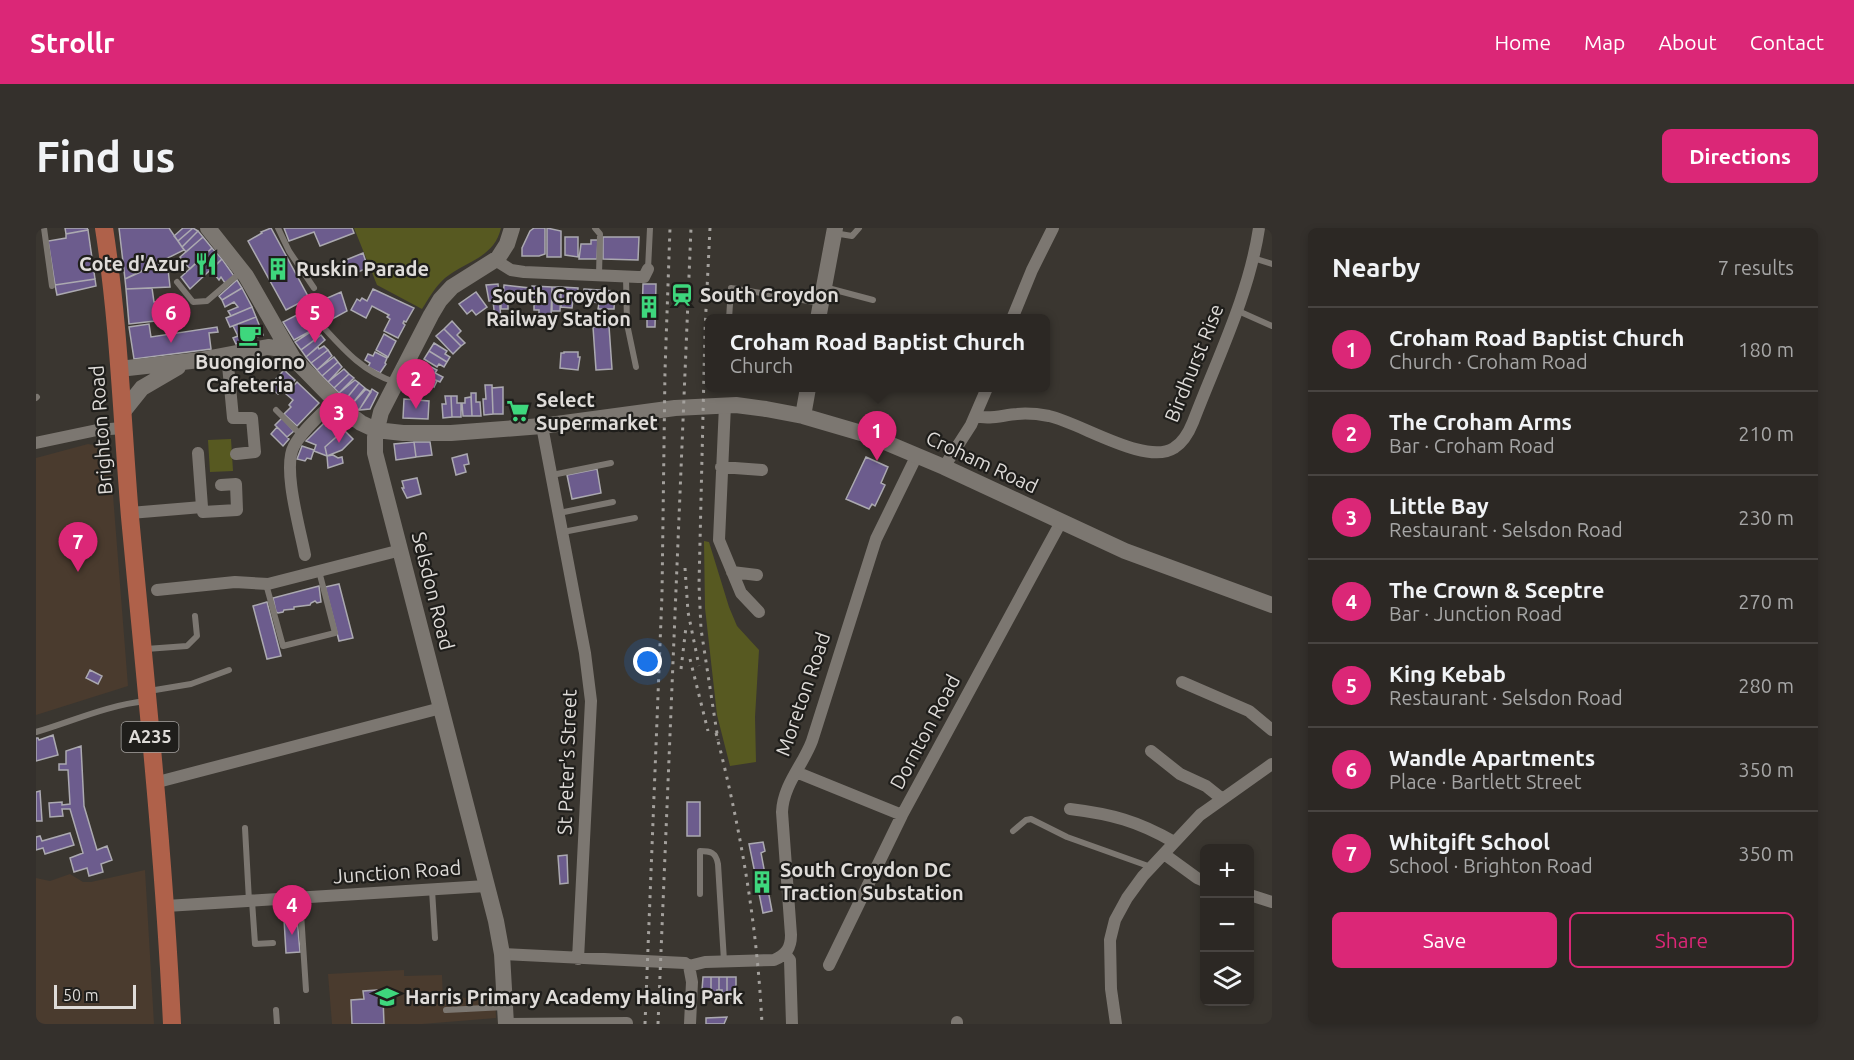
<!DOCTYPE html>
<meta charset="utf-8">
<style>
:root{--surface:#2c2824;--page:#34302c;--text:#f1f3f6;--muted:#a6a6a6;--line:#484441;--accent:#db2777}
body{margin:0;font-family:Ubuntu,sans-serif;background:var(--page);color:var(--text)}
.controls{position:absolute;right:18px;bottom:18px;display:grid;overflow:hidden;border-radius:9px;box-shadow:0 3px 9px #0003}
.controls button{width:54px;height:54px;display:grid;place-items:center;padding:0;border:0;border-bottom:2px solid var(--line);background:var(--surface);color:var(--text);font:30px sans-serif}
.scale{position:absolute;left:18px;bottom:15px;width:82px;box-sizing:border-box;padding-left:6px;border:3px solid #dfdcd9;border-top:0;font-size:16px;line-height:21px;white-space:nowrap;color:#dfdcd9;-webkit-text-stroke:4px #1f1e1b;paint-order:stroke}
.you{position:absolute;left:612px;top:434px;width:21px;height:21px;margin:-15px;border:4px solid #fff;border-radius:50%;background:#1a73e8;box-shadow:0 0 0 9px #1a73e833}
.badge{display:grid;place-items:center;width:39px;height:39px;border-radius:50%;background:var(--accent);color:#fff;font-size:20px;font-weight:700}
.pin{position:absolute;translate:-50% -50px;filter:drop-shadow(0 2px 3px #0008)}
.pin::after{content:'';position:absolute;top:32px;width:21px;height:18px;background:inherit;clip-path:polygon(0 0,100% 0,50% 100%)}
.popup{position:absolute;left:669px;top:86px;width:345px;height:78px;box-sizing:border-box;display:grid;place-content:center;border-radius:9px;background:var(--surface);filter:drop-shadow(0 2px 4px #0005);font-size:20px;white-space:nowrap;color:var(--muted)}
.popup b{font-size:22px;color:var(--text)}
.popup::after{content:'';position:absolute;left:50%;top:100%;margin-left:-12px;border:12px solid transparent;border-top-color:var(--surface)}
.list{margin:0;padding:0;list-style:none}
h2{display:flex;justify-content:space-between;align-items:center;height:78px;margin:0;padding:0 24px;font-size:26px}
h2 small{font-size:20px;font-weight:400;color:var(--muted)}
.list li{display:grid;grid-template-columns:39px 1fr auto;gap:18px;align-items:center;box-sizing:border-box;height:84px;padding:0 24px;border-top:2px solid var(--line)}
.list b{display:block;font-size:22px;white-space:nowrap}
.list p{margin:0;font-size:20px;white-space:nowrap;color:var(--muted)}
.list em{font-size:20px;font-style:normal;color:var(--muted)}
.actions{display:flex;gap:12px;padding:18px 24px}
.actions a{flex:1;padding:14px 0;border:2px solid var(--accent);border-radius:9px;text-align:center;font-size:21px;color:var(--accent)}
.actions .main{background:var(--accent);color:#fff}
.icon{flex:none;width:33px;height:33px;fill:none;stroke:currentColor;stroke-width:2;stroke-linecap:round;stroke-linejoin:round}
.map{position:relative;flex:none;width:1236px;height:796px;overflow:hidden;border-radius:9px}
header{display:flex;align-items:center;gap:36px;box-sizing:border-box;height:84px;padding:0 30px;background:var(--accent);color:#fff}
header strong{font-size:28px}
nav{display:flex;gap:33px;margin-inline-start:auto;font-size:21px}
.intro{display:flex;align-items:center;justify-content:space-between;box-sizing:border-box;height:144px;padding:0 36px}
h1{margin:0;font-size:42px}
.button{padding:15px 27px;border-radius:9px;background:var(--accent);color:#fff;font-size:21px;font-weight:700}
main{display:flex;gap:36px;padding:0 36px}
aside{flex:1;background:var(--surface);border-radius:9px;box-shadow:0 3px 9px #0003}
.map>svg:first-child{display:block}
</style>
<header>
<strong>Strollr</strong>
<nav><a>Home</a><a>Map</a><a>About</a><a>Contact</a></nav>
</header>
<div class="intro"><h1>Find us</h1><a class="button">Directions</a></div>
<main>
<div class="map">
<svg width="1236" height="796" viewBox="0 0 1236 796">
<rect width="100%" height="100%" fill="#3a3630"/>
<path fill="#4a3b2e" d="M52 216 65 218 74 229 92 458 0 487V230Z
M109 642 118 796H0V650L14 653 34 646 47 654H55Z
M368 742V748L406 747 407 771 459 768 460 790 386 796H296L292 746Z"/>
<path fill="#575921" d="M318 0H465C458 30 430 33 409 50 399 59 393 70 386 81L341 57Z
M195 211 197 243 174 244 172 212Z
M668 313 673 314 693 379 701 398 723 422 719 489 720 534 694 538 681 487 669 380Z"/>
<path fill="#6c5c8d" stroke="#aba9b0" stroke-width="1.5" d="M29 0H51L52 2 30 6Z
M83 0H133L148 22 89 51Z
M147 0H157L142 13 138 8Z
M157 0 162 3 146 19 142 13Z
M235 0 273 70 250 82 212 13 226 5 225 4Z
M248 0H316L318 5 284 18 278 4 253 13Z
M498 0H509V26L503 28H486V20L494 3Z
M511 0 525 3V29H511Z
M52 2 59 51 19 57 12 13 30 10V6Z
M162 3 167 9 150 24 146 19Z
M167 9 176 20 154 41 144 29Z
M529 9H542V29L529 27Z
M567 9H603L602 32 567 31Z
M555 12H562L561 31H543L545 16H555Z
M176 20 186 31 154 61 145 49Z
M327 25 332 40 311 48 305 34Z
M186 31 198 48 189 55 185 49 183 52 175 42Z
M131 32 134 59 90 61 89 51Z
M59 51 60 58 21 67 19 57Z
M201 52 206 60 186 72 183 68Z
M462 56 465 91H459L457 73H453L450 57Z
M607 56H620L619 99H611V91H606Z
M468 57 494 60 493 73 472 74V81H465V71H467Z
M496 58 516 59 515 87H503V82H498V74H495Z
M516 59H525L524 83H516Z
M525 59 542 60V72H537L536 80 525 79Z
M116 60 118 74 127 73 128 80 118 81 119 93 93 96 90 61Z
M206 60 216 79 195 88 192 83 202 79 198 74 189 79 186 72Z
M337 61 378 80 370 94 368 93 367 95 369 97 362 110 348 103 354 91 351 89 353 87 336 78 330 90 315 82 321 71 324 73 326 70 331 73Z
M548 61 579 63 578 81H562L563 75 547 72Z
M305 64 311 83 258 112 247 94 265 85 263 80 279 72 280 75Z
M440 64 451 79 440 87 436 82 431 86 423 76Z
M216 79 220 89 194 99 190 90Z
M220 89 224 99 202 108 197 98Z
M416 93 425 103 421 107 429 115 425 118 408 101Z
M113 96 115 109 181 99 182 104 173 105 175 121 98 131 93 99Z
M573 98 576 141 560 142 557 99Z
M224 99 227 107 200 116 197 110Z
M408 101 425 118 417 126 400 108Z
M276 103 281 110 265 122 259 114Z
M348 106 360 113 352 129 340 122Z
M285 107 289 112 270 129 265 122Z
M398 115 411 123 409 126 414 129 411 134 393 123Z
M288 118 292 122 275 135 270 129 282 119 283 121Z
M292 122 296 128 281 142 275 135Z
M393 123 411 134 408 139 403 136 401 139 388 131Z
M339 124 351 130 349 135 350 136 344 145 332 139 334 135 329 132 332 126 337 128Z
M528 124H542V129H544L542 142 524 140 525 125H528Z
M298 129 302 134 286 148 281 142Z
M302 134 306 139 292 154 286 148Z
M387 135 401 142 399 145 407 149 404 154 382 144Z
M308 141 313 146 298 160 292 154Z
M248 142 259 152 248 164 246 162 242 166 236 161 240 156 237 154Z
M382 144 401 153 398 159 394 156 392 160 378 153Z
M313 146 318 150 303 165 298 160Z
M319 152 323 155 310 171 303 165Z
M261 154 283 175 261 198 248 186 255 179 253 177 257 172 250 166Z
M323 155 329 160 316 176 310 171Z
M449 157H456L457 186 448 187 447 171H450Z
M467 159V186H457L456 160Z
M330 161 335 164 323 182 316 176Z
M336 161 342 165 334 181 323 182Z
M435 165H440V174H444L445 188H436Z
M409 168H415L416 189 407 190 406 176H410Z
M415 168H421V175H425V189H416Z
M435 169 436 188H427L426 175H429V170Z
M368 171 393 173 392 191 367 190Z
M295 188 308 202 289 219 291 228 278 223 280 217 270 213Z
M246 190 258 203 251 209 239 197Z
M241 199 253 211 247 218 235 206Z
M308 202 317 211 306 222 291 228 289 219Z
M378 214 380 229 360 232 358 216Z
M378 214H394L396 227 380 229Z
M266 218 278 222 275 231 271 230 269 233 261 231Z
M431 226 433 236 428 237 430 244 420 247 416 230Z
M297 227 302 230 306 229 307 235 292 240 291 228Z
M830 229 852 239 845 255 849 257 839 278 836 276 833 281 810 271Z
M561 241 565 265 536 271 531 247Z
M381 250 385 266 371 270 366 260H368L366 253Z
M303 356 317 410 303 413 289 359Z
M283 358 285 374 281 375 279 373 275 375 274 377 258 379V381L248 382 247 384 242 385 240 384 237 370Z
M231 374 245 428 231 431 217 378Z
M54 442 66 448 62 456 50 450Z
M17 507 22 527 0 533V510H2L3 512Z
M45 518 48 578 61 622 71 618 76 632 65 636 67 644 53 648 51 640 38 644 34 630 47 625 34 581H26L27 588 14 589 13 575 26 574V577L34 576 32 542H23V536H30V523Z
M4 563 6 593H0V564Z
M651 574H664V608H651Z
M34 605 38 617 9 626 7 620 0 622V609L4 608 6 613Z
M727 614 729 623 725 625 736 683 727 685 713 616Z
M531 627 532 655 524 656 522 628Z
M261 690 264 724 250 725 248 691Z
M667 749H675V770H669V762H666Z
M675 749H683V762H681V770H675Z
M683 749H691V770H686V762H683Z
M691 749H700V762H697V770H691Z
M341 762 342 770H347L348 796H316L315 772 328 771 327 763Z
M691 789 688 796H670V790Z"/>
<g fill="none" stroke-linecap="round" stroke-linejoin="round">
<path stroke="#7c7771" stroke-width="6" d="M8 0 16 58
M242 0 253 23 278 60
M559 0 564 6 563 47
M798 5 816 8 823 0
M1217 30 1236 36
M612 41 614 0
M590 49 591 96 600 139
M141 54 157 74 171 73 206 43
M788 59 837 72
M1200 82 1236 98
M693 91 695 60 784 75
M289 101C309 123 329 145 359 154
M0 170 1 169
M240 182 265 207
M516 247 575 235
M523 285 577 274
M527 304 599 290
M230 356 247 418 299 405 283 343
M110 421 151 418 161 408 159 388
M113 463 155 456 193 442
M0 504C37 493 72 477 110 473
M209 600 213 673
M977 603 990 592 995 591 1031 609 1115 639
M396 662 399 710
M664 666V623C674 623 680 624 682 636L688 733
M264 670 270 762
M216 673 219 716 237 715
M240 782 241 796
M410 782 469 779"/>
<path stroke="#7c7771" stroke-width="12" d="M459 32 475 42 488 44 602 49H608L612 41
M976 91 996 42 1017 0
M191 127 197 190H216L219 224 200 226
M689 177 683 312 705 365 723 384
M940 188C953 192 967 187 981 186 991 185 1002 186 1013 188 1045 195 1110 238 1138 220 1148 214 1153 204 1157 194 1181 131 1213 67 1223 0
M506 198 549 425 555 473 542 731
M0 215 61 202 87 200
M685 239 726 242
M908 239 935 197 951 160
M166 279 167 284 201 282 200 256 185 257
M94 285 166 279 162 225
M269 327C264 301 246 239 258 218 267 201 285 187 298 173
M696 344 721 347
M121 362 199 354 232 356 365 322
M1146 454 1213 483 1236 502
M1115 523 1144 546 1170 558 1185 570
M760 544 866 587
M118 555 405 480
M1034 581C1075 586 1102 593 1138 614
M1128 626 1161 650 1168 653
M1214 667 1236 674
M130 678 450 658
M466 726 649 735 653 738 656 754 654 796
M749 726 754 732 756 796
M793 737 866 587 1025 294
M653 738 669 734 738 732C750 727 755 720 755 707L746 584C747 557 767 537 776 513L840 311 881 227
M921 794V796
M470 796 591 795
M1080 796 1075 761 1074 712 1079 692 1091 670 1107 648 1164 587 1236 536"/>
<path stroke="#7c7771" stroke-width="16" d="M172 0 210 48 257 130 309 183 325 195 340 202 367 205H415L506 198 639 180 700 177 730 181 767 188 832 207 908 239 1089 323 1236 377
M782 91 799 0
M83 141 164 132 232 119 246 121 257 130
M86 185 106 160 142 139
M767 188 772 160
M470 796 466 726 460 693 339 225V209L345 184 395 87 404 72 416 59 462 30 471 16 476 0"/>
<path stroke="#af614a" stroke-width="18" d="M68 0C83 95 86 193 94 289 110 458 128 627 136 796"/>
<path stroke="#a4a19d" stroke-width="3" stroke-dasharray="3 6" stroke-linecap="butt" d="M674 0 669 102 663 357 665 401 682 512
M649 340 652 384 663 438
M654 431 672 503
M645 441 650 399
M680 505C705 602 721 696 726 796
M609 796 626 366 629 143 634 0
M622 796 655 0"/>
</g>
<defs>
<g id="restaurant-bare" transform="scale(1.8)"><path d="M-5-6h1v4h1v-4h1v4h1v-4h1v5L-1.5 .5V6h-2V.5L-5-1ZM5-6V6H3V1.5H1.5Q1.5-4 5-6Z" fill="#3ed77d" stroke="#1f1e1b" stroke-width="2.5" paint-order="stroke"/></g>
<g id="building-bare" transform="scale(1.8)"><path d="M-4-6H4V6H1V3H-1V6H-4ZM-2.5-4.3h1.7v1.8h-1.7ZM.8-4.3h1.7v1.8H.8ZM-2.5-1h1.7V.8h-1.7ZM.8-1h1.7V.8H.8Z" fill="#3ed77d" stroke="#1f1e1b" stroke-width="2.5" paint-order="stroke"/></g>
<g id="station-bare" transform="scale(1.8)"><path d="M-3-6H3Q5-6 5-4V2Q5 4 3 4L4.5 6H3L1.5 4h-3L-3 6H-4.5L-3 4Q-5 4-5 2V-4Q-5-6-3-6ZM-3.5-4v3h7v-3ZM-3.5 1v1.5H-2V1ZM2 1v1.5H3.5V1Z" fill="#3ed77d" stroke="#1f1e1b" stroke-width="2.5" paint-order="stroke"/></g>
<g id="cafe-bare" transform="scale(1.8)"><path d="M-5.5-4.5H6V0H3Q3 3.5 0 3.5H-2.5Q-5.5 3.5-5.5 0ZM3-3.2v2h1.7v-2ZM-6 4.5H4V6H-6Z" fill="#3ed77d" stroke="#1f1e1b" stroke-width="2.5" paint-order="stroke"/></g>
<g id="supermarket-bare" transform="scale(1.8)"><path d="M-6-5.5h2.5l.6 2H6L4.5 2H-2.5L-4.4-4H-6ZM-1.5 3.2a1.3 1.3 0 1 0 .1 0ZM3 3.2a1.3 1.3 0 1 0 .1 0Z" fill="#3ed77d" stroke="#1f1e1b" stroke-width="2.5" paint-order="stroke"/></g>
<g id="school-bare" transform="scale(1.8)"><path d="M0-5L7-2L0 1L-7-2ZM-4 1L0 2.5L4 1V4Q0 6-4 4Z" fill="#3ed77d" stroke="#1f1e1b" stroke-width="2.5" paint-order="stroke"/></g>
</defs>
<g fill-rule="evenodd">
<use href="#restaurant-bare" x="170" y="36"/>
<use href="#building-bare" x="242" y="41"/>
<use href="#station-bare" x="646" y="67"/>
<use href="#building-bare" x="613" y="79"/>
<use href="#cafe-bare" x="214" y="107"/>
<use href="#supermarket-bare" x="482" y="183"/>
<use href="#building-bare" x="726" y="654"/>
<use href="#school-bare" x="351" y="769"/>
</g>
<g text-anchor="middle" stroke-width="4.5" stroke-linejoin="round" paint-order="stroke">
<rect fill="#1f1e1b" stroke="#a5a3a0" stroke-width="1.5" x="85.5" y="494" width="57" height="30" rx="4.5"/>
<g font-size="18" font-weight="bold" fill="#dfdcd9">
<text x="114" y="515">A235</text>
</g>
<g font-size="20" font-weight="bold" fill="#dfdcd9" stroke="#1f1e1b" text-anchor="start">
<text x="152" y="43" text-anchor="end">Cote d'Azur</text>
<text x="260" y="48">Ruskin Parade</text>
<text x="664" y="74">South Croydon</text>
<text x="595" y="75" text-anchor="end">South Croydon<tspan x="595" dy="23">Railway Station</tspan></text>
<text x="214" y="141" text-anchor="middle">Buongiorno<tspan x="214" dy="23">Cafeteria</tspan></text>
<text x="500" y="179">Select<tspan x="500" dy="23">Supermarket</tspan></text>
<text x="744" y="649">South Croydon DC<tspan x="744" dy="23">Traction Substation</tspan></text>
<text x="369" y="776">Harris Primary Academy Haling Park</text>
</g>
<g font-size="20" fill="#dfdcd9" stroke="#1f1e1b">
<text transform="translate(1158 135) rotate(-68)" y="7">Birdhurst Rise</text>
<text transform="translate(65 202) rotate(-94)" y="7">Brighton Road</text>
<text transform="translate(946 234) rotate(25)" y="7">Croham Road</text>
<text transform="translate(397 363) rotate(76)" y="7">Selsdon Road</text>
<text transform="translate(767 466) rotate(-71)" y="7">Moreton Road</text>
<text transform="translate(889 504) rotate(-62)" y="7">Dornton Road</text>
<text transform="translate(531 534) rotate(-88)" y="7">St Peter's Street</text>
<text transform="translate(361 644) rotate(-4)" y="7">Junction Road</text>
</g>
</g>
</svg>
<div class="controls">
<button>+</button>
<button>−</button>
<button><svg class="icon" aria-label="layers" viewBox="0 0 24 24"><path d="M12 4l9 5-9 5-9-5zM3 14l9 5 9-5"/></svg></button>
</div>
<div class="scale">50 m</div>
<div class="you"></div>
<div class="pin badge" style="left:841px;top:233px">1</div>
<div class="popup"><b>Croham Road Baptist Church</b>Church</div>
<div class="pin badge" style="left:380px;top:181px">2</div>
<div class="pin badge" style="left:303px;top:215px">3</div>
<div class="pin badge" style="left:256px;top:707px">4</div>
<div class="pin badge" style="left:279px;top:115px">5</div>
<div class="pin badge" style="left:135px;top:115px">6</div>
<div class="pin badge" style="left:42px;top:344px">7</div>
</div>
<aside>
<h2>Nearby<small>7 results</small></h2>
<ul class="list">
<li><span class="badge">1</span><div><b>Croham Road Baptist Church</b><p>Church · Croham Road</p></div><em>180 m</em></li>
<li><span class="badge">2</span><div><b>The Croham Arms</b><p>Bar · Croham Road</p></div><em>210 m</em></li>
<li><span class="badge">3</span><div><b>Little Bay</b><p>Restaurant · Selsdon Road</p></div><em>230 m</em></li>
<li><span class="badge">4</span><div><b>The Crown &amp; Sceptre</b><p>Bar · Junction Road</p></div><em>270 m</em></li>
<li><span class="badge">5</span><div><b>King Kebab</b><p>Restaurant · Selsdon Road</p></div><em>280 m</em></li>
<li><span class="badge">6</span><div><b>Wandle Apartments</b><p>Place · Bartlett Street</p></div><em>350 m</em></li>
<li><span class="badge">7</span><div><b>Whitgift School</b><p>School · Brighton Road</p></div><em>350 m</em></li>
</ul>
<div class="actions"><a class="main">Save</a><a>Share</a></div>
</aside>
</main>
